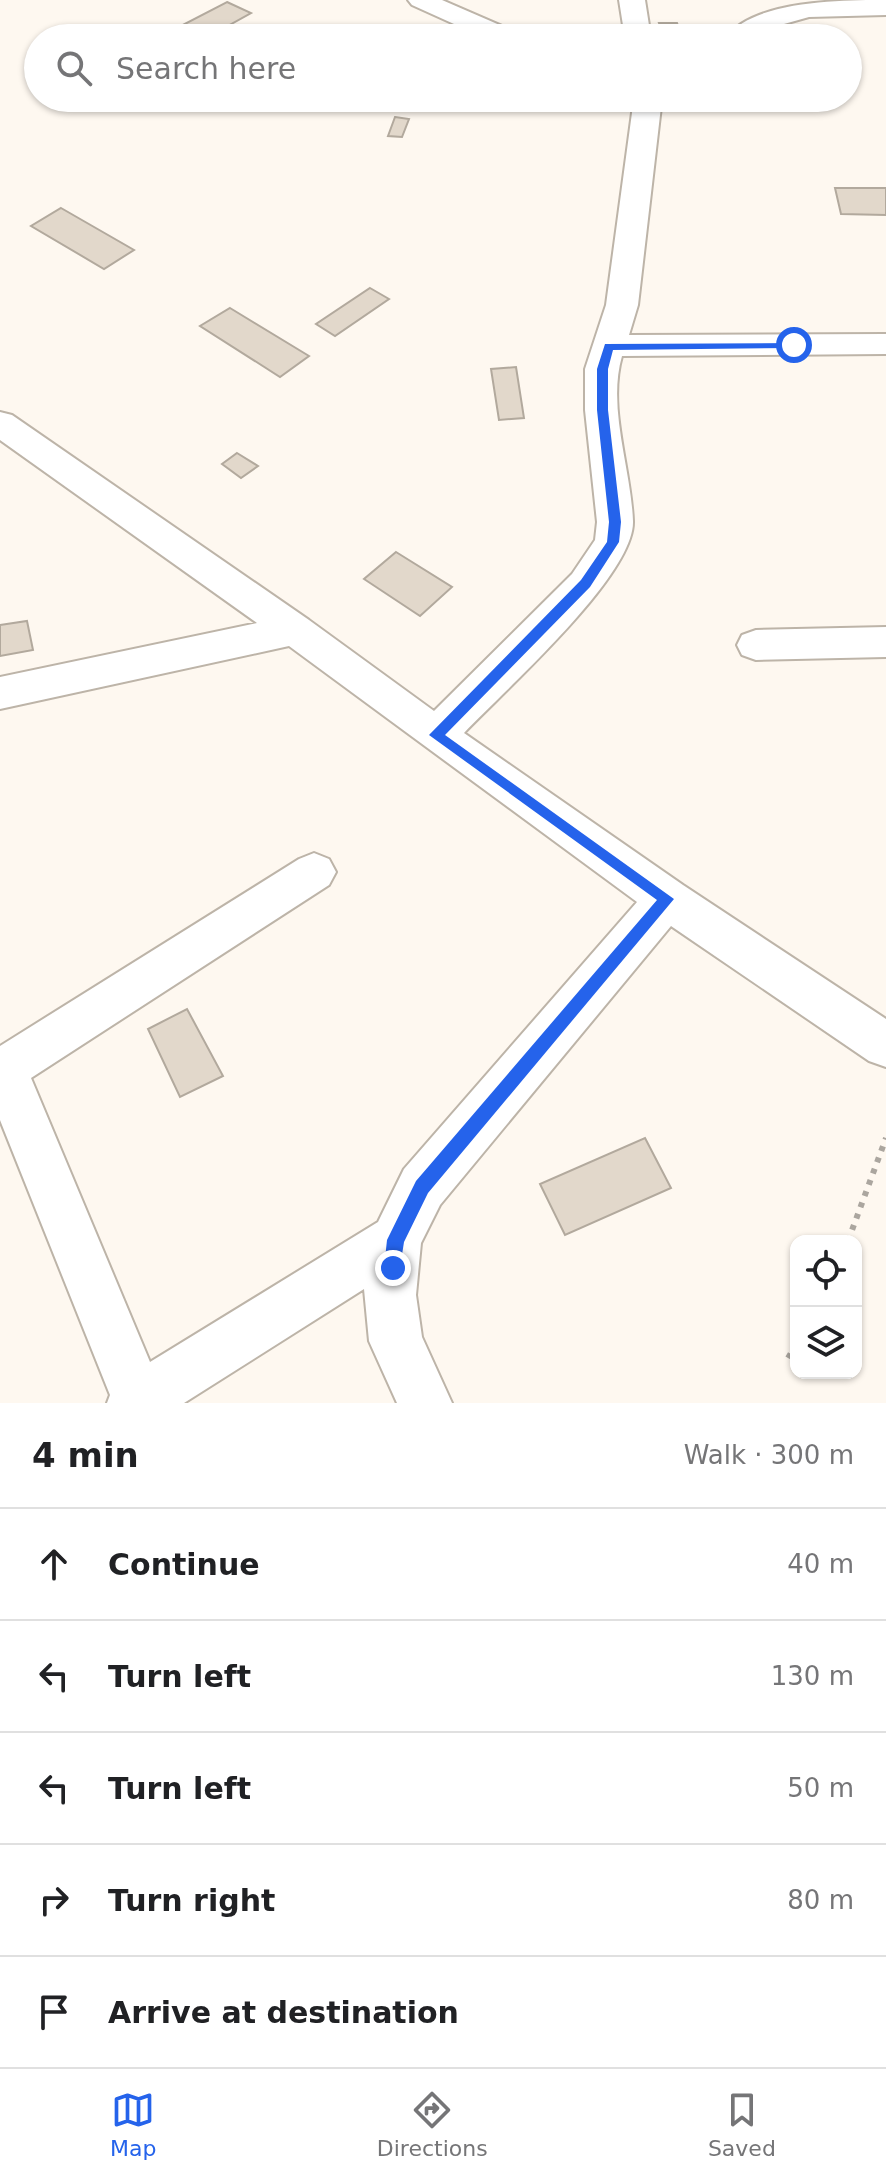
<!DOCTYPE html>
<meta charset="utf-8">
<style>
:root{--surface:#fff;--page:#f2f2f2;--text:#202124;--muted:#757577;--line:#e0e0e0;--accent:#2563eb}
body{margin:0;font-family:"DejaVu Sans",sans-serif;background:var(--page);color:var(--text)}
.controls{position:absolute;right:24px;bottom:24px;display:grid;overflow:hidden;border-radius:16px;box-shadow:0 2px 6px #0004}
.controls button{width:72px;height:72px;display:grid;place-items:center;padding:0;border:0;border-bottom:2px solid var(--line);background:var(--surface);color:var(--text);font:40px sans-serif}
.stop{position:absolute;width:24px;height:24px;margin:-18px;border:6px solid #2563eb;border-radius:50%;background:#fff}
.stop.end{background:#2563eb;border-color:#fff;box-shadow:0 2px 8px #0008}
.list{margin:0;padding:0;list-style:none}
h2{display:flex;justify-content:space-between;align-items:center;height:104px;margin:0;padding:0 32px;font-size:34px}
h2 small{font-size:26px;font-weight:400;color:var(--muted)}
.list li{display:grid;grid-template-columns:52px 1fr auto;gap:24px;align-items:center;box-sizing:border-box;height:112px;padding:0 32px;border-top:2px solid var(--line)}
.list b{display:block;font-size:30px;white-space:nowrap}
.list em{font-size:26px;font-style:normal;color:var(--muted)}
.icon{flex:none;width:44px;height:44px;fill:none;stroke:currentColor;stroke-width:2;stroke-linecap:round;stroke-linejoin:round}
.map{position:relative;flex:none;width:886px;height:1403px;overflow:hidden}
.search{position:absolute;background:var(--surface);box-shadow:0 2px 6px #0004;left:24px;right:24px;top:24px;height:88px;display:flex;align-items:center;gap:20px;box-sizing:border-box;padding:0 28px;border-radius:44px;color:var(--muted);font-size:30px}
.sheet{height:664px;background:var(--surface)}
nav{display:flex;justify-content:space-around;align-items:center;box-sizing:border-box;height:112px;border-top:2px solid var(--line);background:var(--surface);font-size:22px;color:var(--muted)}
nav a{display:grid;justify-items:center;gap:4px}
nav .on{color:var(--accent)}
.map>svg:first-child{display:block}
</style>
<div class="map">
<svg width="886" height="1403" viewBox="0 0 886 1403">
<rect width="100%" height="100%" fill="#fef8f0"/>
<path fill="#e2d8cb" stroke="#b2a99d" stroke-width="2" d="M227 2 251 13 206 38H189L173 30Z
M659 23H677L680 31H662Z
M687 29 703 37 668 38Z
M395 117 409 119 402 137 388 136Z
M835 188H886V215L841 214Z
M61 208 134 250 104 269 31 226Z
M370 288 389 299 335 336 316 324Z
M230 308 309 356 280 377 200 326Z
M516 367 524 418 499 420 491 369Z
M237 453 258 466 241 478 222 464Z
M396 552 452 587 420 616 364 579Z
M27 621 33 650 0 656V625Z
M187 1009 223 1076 180 1097 148 1029Z
M645 1138 671 1188 565 1235 540 1184Z"/>
<g fill="none" stroke-linecap="round" stroke-linejoin="round">
<g stroke="#bdb4a8" stroke-width="4">
<path id="minor" d="M408 0H442L516 32 520 38H485L412 5Z
M619 0H645L651 38H625Z
M886 0V15L809 17 784 24 757 38H726C753 0 843 0 886 0Z
M634 98H662L638 305 629 335 886 334V354L622 356C607 408 631 468 633 521 635 575 504 691 464 733L683 885 886 1019V1067L869 1061 671 926 440 1205 421 1243 416 1295 422 1337 452 1403H397L369 1341 364 1289 184 1403H107L110 1395 0 1120V1046L299 859 314 853 329 859 336 872 329 885 31 1078 150 1362 378 1222 404 1169 637 902 289 646 0 709V677L257 623 0 440V412L12 415 309 620 434 711 572 574 595 540 597 522 585 410V369L606 305Z
M886 627V657L756 660 742 655 737 645 742 635 756 630Z"/>
</g>
<path stroke="#aba69f" stroke-width="6" stroke-dasharray="5 7" stroke-linecap="butt" d="M848 1241 886 1138
M788 1358 796 1345"/>
<use href="#minor" fill="#fff" fill-rule="evenodd"/>
</g>
<path fill="#2563eb" d="M798 343 799 345 794 348 613 350 608 369V410L621 522 619 542 590 587 445 735 674 899 428 1193 404 1242 399 1274 393 1276 387 1274 384 1268 387 1240 416 1181 657 900 429 735 581 580 607 542 609 522 597 410V369L605 344Z"/>
</svg>
<div class="controls">
<button><svg class="icon" aria-label="locate" viewBox="0 0 24 24"><circle cx="12" cy="12" r="6"/><path d="M12 2v4M12 18v4M2 12h4M18 12h4"/></svg></button>
<button><svg class="icon" aria-label="layers" viewBox="0 0 24 24"><path d="M12 4l9 5-9 5-9-5zM3 14l9 5 9-5"/></svg></button>
</div>
<div class="stop" style="left:794px;top:345px"></div>
<div class="stop end" style="left:393px;top:1268px"></div>
<div class="search"><svg class="icon" aria-label="search" viewBox="0 0 24 24"><circle cx="10" cy="10" r="6"/><path d="M15 15l6 6"/></svg>Search here</div>
</div>
<section class="sheet">
<h2>4 min<small>Walk · 300 m</small></h2>
<ul class="list">
<li><svg class="icon" aria-label="ahead" viewBox="0 0 24 24"><path d="M12 20V5M6 11l6-6 6 6"/></svg><div><b>Continue</b></div><em>40 m</em></li>
<li><svg class="icon" aria-label="left" viewBox="0 0 24 24"><path d="M17 20v-9H6M10 6l-5 5 5 5"/></svg><div><b>Turn left</b></div><em>130 m</em></li>
<li><svg class="icon" aria-label="left" viewBox="0 0 24 24"><path d="M17 20v-9H6M10 6l-5 5 5 5"/></svg><div><b>Turn left</b></div><em>50 m</em></li>
<li><svg class="icon" aria-label="right" viewBox="0 0 24 24"><path d="M7 20v-9h11M14 6l5 5-5 5"/></svg><div><b>Turn right</b></div><em>80 m</em></li>
<li><svg class="icon" aria-label="arrive" viewBox="0 0 24 24"><path d="M6 21V4h12l-3 4 3 4H6"/></svg><div><b>Arrive at destination</b></div></li>
</ul>
</section>
<nav>
<a class="on"><svg class="icon" aria-label="map" viewBox="0 0 24 24"><path d="M3 6l6-2 6 2 6-2v14l-6 2-6-2-6 2zM9 4v14M15 6v14"/></svg>Map</a>
<a><svg class="icon" aria-label="directions" viewBox="0 0 24 24"><path d="M12 3l9 9-9 9-9-9zM9 14v-3h6M13 9l2 2-2 2"/></svg>Directions</a>
<a><svg class="icon" aria-label="saved" viewBox="0 0 24 24"><path d="M7 4h10v16l-5-4-5 4z"/></svg>Saved</a>
</nav>
